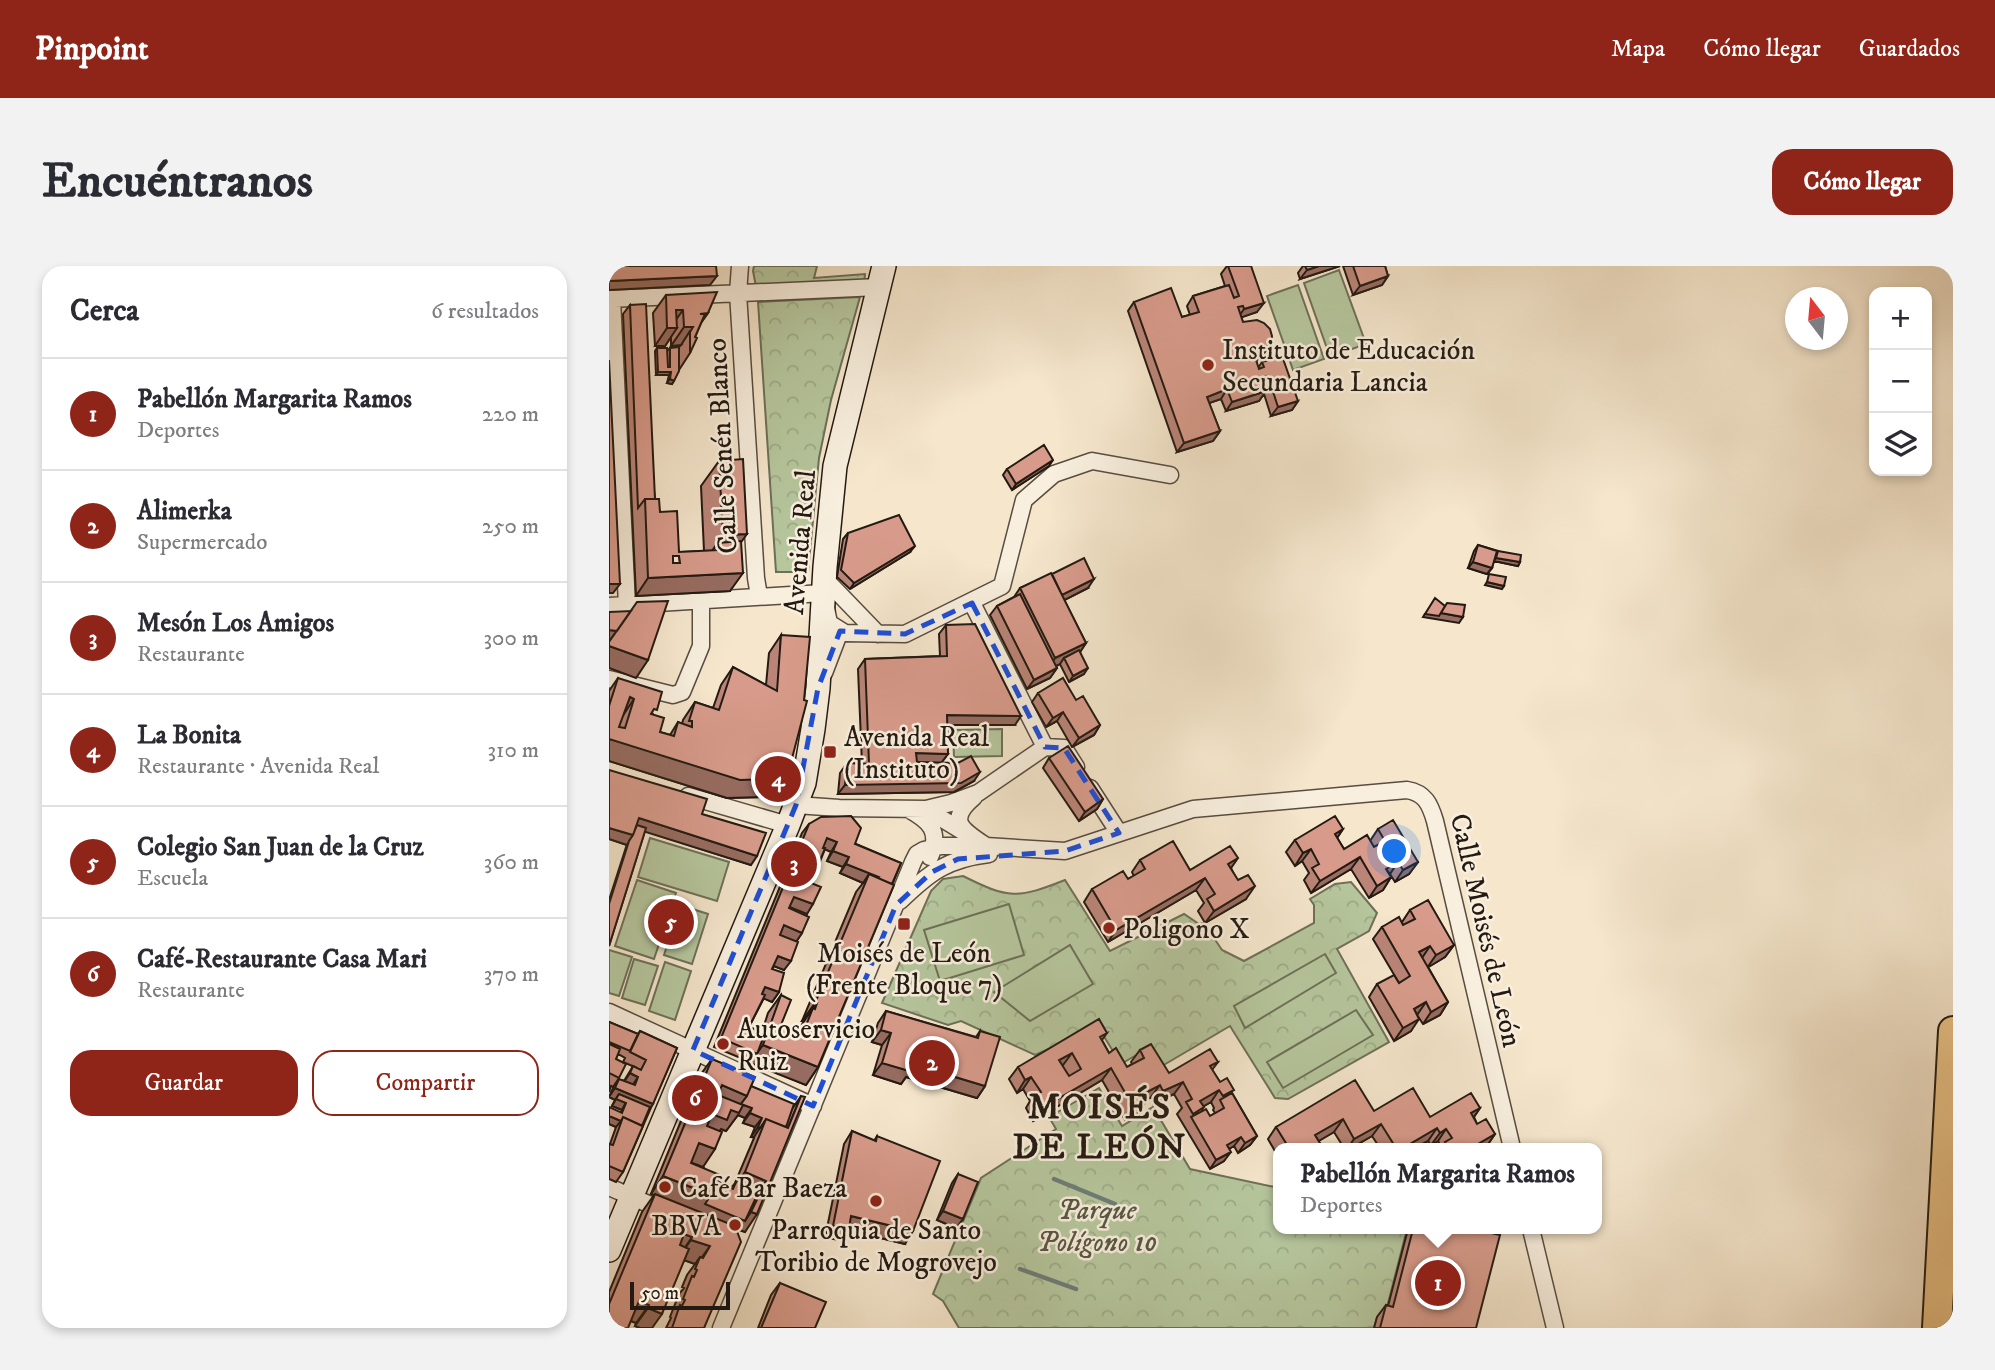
<!DOCTYPE html>
<html lang="es">
<meta charset="utf-8">
<style>
:root{--surface:#fff;--page:#f2f2f3;--text:#2b2b33;--muted:#7c7c81;--line:#e1e1e2;--accent:#8f2418}
body{margin:0;font-family:"IM FELL DW Pica",serif;background:var(--page);color:var(--text)}
.controls{position:absolute;right:21px;top:21px;display:grid;overflow:hidden;border-radius:14px;box-shadow:0 4px 10px #0003}
.controls button{width:63px;height:63px;display:grid;place-items:center;padding:0;border:0;border-bottom:2px solid var(--line);background:var(--surface);color:var(--text);font:35px sans-serif}
.compass{position:absolute;left:1176px;top:21px;width:63px;height:63px;border-radius:50%;background:var(--surface);box-shadow:0 4px 10px #0003;rotate:344deg}
.scale{position:absolute;left:21px;bottom:18px;width:100px;box-sizing:border-box;padding-left:7px;border:4px solid #241a12;border-top:0;font-size:19px;line-height:24px;white-space:nowrap;color:#241a12;-webkit-text-stroke:5px #f8efde;paint-order:stroke}
.you{position:absolute;left:786px;top:586px;width:24px;height:24px;margin:-18px;border:5px solid #fff;border-radius:50%;background:#1a73e8;box-shadow:0 0 0 10px #1a73e833}
.badge{display:grid;place-items:center;width:46px;height:46px;border-radius:50%;background:var(--accent);color:#fff;font-size:23px;font-weight:700}
.pin{position:absolute;translate:-50% -50%;border:4px solid #fff;box-shadow:0 2px 7px #0006}
.popup{position:absolute;left:664px;top:877px;width:329px;height:91px;box-sizing:border-box;display:grid;place-content:center;border-radius:14px;background:var(--surface);filter:drop-shadow(0 2px 5px #0005);font-size:23px;white-space:nowrap;color:var(--muted)}
.popup b{font-size:26px;color:var(--text)}
.popup::after{content:'';position:absolute;left:50%;top:100%;margin-left:-14px;border:14px solid transparent;border-top-color:var(--surface)}
.list{margin:0;padding:0;list-style:none}
h2{display:flex;justify-content:space-between;align-items:center;height:91px;margin:0;padding:0 28px;font-size:30px}
h2 small{font-size:23px;font-weight:400;color:var(--muted)}
.list li{display:grid;grid-template-columns:46px 1fr auto;gap:21px;align-items:center;box-sizing:border-box;height:112px;padding:0 28px;border-top:2px solid var(--line)}
.list b{display:block;font-size:26px;white-space:nowrap}
.list p{margin:0;font-size:23px;white-space:nowrap;color:var(--muted)}
.list em{font-size:23px;font-style:normal;color:var(--muted)}
.actions{display:flex;gap:14px;padding:21px 28px}
.actions a{flex:1;padding:16px 0;border:2px solid var(--accent);border-radius:21px;text-align:center;font-size:24px;color:var(--accent)}
.actions .main{background:var(--accent);color:#fff}
.icon{flex:none;width:38px;height:38px;fill:none;stroke:currentColor;stroke-width:2;stroke-linecap:round;stroke-linejoin:round}
.map{position:relative;flex:none;width:1344px;height:1062px;overflow:hidden;border-radius:21px}
header{display:flex;align-items:center;gap:42px;box-sizing:border-box;height:98px;padding:0 35px;background:var(--accent);color:#fff}
header strong{font-size:33px}
nav{display:flex;gap:38px;margin-inline-start:auto;font-size:24px}
.intro{display:flex;align-items:center;justify-content:space-between;box-sizing:border-box;height:168px;padding:0 42px}
h1{margin:0;font-size:49px}
.button{padding:18px 32px;border-radius:21px;background:var(--accent);color:#fff;font-size:24px;font-weight:700}
main{display:flex;gap:42px;padding:0 42px}
aside{flex:1;background:var(--surface);border-radius:21px;box-shadow:0 4px 10px #0003}
.map>svg:first-child{display:block}
</style>
<header>
<strong>Pinpoint</strong>
<nav><a>Mapa</a><a>Cómo llegar</a><a>Guardados</a></nav>
</header>
<div class="intro"><h1>Encuéntranos</h1><a class="button">Cómo llegar</a></div>
<main>
<aside>
<h2>Cerca<small>6 resultados</small></h2>
<ul class="list">
<li><span class="badge">1</span><div><b>Pabellón Margarita Ramos</b><p>Deportes</p></div><em>220 m</em></li>
<li><span class="badge">2</span><div><b>Alimerka</b><p>Supermercado</p></div><em>250 m</em></li>
<li><span class="badge">3</span><div><b>Mesón Los Amigos</b><p>Restaurante</p></div><em>300 m</em></li>
<li><span class="badge">4</span><div><b>La Bonita</b><p>Restaurante · Avenida Real</p></div><em>310 m</em></li>
<li><span class="badge">5</span><div><b>Colegio San Juan de la Cruz</b><p>Escuela</p></div><em>360 m</em></li>
<li><span class="badge">6</span><div><b>Café-Restaurante Casa Mari</b><p>Restaurante</p></div><em>370 m</em></li>
</ul>
<div class="actions"><a class="main">Guardar</a><a>Compartir</a></div>
</aside>
<div class="map">
<svg width="1344" height="1062" viewBox="0 0 1344 1062">
<defs>
<pattern id="park-crowns" width="20" height="18" patternUnits="userSpaceOnUse" patternTransform="scale(1.75)"><rect width="20" height="18" fill="#b6c69d"/><path d="M2 6a3 3 0 1 1 6 0M12 15a3 3 0 1 1 6 0" fill="none" stroke="#9caa86"/></pattern>
</defs>
<rect width="100%" height="100%" fill="#f5e6cc"/>
<filter id="stains"><feTurbulence type="fractalNoise" baseFrequency=".00286" numOctaves="4"/><feColorMatrix values="0 0 0 0 .2 0 0 0 0 .09 0 0 0 0 .02 0 0 0 .5 -.17"/></filter>
<radialGradient id="worn" r=".72"><stop offset=".6" stop-color="#630" stop-opacity="0"/><stop offset="1" stop-color="#630" stop-opacity=".3"/></radialGradient>
<path fill="url(#park-crowns)" stroke="#6d7058" stroke-width="2" d="M145 0H208L205 12 256 8 254 28 149 31 144 5Z
M251 31 222 134 210 192 199 306H167L149 36Z
M354 610C400 633 408 633 456 614L501 685 575 648 590 658 595 657 613 684 635 695 705 657V639L701 633 726 618 742 616 768 647 760 665 728 683 780 776 679 833 666 832 621 760 553 800 541 781 512 798 489 761 426 789 352 755 339 759 273 737 322 625 334 613Z
M490 822 513 860 544 841 581 903 670 922V963H798L775 1053 768 1052 765 1062H350L334 1035 324 1028 372 912 447 863 440 851Z"/>
<path fill="#b6c69d" stroke="#6d7058" stroke-width="2" d="M730 4 757 78 721 91 695 17Z
M689 19 715 93 684 104 658 30Z
M393 463V490L345 491 344 464Z
M41 572 120 596 108 635 29 611Z
M28 614 67 627 45 693 6 680Z
M400 638 415 689 331 715 315 664Z
M71 639 99 648 83 698 55 689Z
M461 679 484 718 421 755 385 726Z
M0 684 23 691 10 730 0 727Z
M716 688 727 707 636 762 625 740Z
M25 693 49 700 36 739 13 732Z
M56 696 82 705 66 754 40 745Z
M747 744 764 769 674 822 658 796Z"/>
<g fill="none" stroke-linecap="round" stroke-linejoin="round">
<path stroke="#6d7d77" stroke-width="4.5" d="M445 913 506 938
M411 1003 467 1023"/>
<g stroke="#584d40" stroke-width="19">
<path id="street" d="M131 0 129 27 147 312 150 330
M0 33 270 21
M3 33 18 339
M215 312 269 368
M363 337 436 481
M0 340 214 327 220 357 236 367 296 368 393 320 415 234 445 208 483 195 561 209
M215 407 231 365
M0 413 64 429 73 426 92 380V334
M481 522 510 567
M79 530 179 559
M365 531C337 555 353 564 377 580
M187 539 230 542 317 543 342 537 369 527 436 481 455 482 467 501
M299 543C321 555 332 565 321 591
M317 543 353 565
M291 635C321 606 338 593 380 588
M0 746 204 840
M0 921 58 946
M922 963 946 1062
M112 1062 304 596 308 588 315 584 332 580H377L456 585 584 543 798 524C816 527 821 538 826 555L903 882"/>
</g>
<g stroke="#241a12" stroke-width="26">
<path id="secondary" d="M0 984 179 559 195 517 204 463 209 422 216 301 226 200 275 0"/>
</g>
<g stroke="#241a12" stroke-width="32">
<path id="highway" d="M1328 1062 1344 765"/>
</g>
<use href="#street" stroke="#f8efde" stroke-width="16"/>
<use href="#secondary" stroke="#f8efde" stroke-width="23"/>
<use href="#highway" stroke="#eac386" stroke-width="28"/>
</g>
<path fill="#ba8578" stroke="#241a12" stroke-width="2" fill-rule="evenodd" d="M618 0H642L648 46 632 51 634 56 662 77 655 87 647 94 649 102 653 96 689 135 683 144 662 150 655 128 650 135 617 145 612 133 600 137 611 165 604 175 568 186 519 45 525 36 573 51 581 49 578 40 584 30 616 20 612 8Z
M694 0H731L691 13 689 7Z
M734 0H776L779 10 773 19 744 29Z
M57 29 99 47 92 57 86 71 81 87 70 104 63 118 58 117 60 109H47L46 85 48 82 58 85 61 82 70 81 72 79 62 80V71L56 80H46L44 47Z
M21 39 46 233 51 246 70 286 95 285 92 220 110 195 132 275 121 325 27 330 14 48ZM64 290H70L71 297H64Z
M440 200 403 224 394 209 398 203Z
M239 267 301 286 241 323 228 311 234 273Z
M869 279 889 285 911 296 909 300 885 295 886 290 883 302 878 308 859 302 865 285Z
M443 308 479 322 455 334 477 377 471 386 475 408 460 416 451 398 447 400 448 402 441 412 418 423 381 349 388 340 405 331 411 322Z
M337 359 406 459H338L339 488 333 496 365 515 345 526 229 528 231 507 238 497 253 498 249 403 256 393 331 390 330 368Z
M172 369 164 525 155 531 118 532 0 495V425L9 412 44 448 51 466 61 469 69 456 73 458 74 454 86 436 104 442 112 419 124 401 157 419 160 387Z
M429 427 467 434 491 459 485 469 463 481 448 455 437 461 423 436Z
M440 492 494 533 488 543 470 555 434 502Z
M93 548 142 599 36 565 0 680V634L18 578V579L0 573Z
M200 558 292 597 209 801 197 819 105 781 193 567ZM216 583 222 586 218 595 234 601 231 607 254 617 247 626 193 755H195L189 765 172 759V729L159 747 153 766 140 761 155 732 163 736 170 726 163 703 165 700 175 704 187 676 193 667 180 642 181 641 198 648 202 617Z
M734 563 728 572 735 583 761 575 769 563 809 596 800 608 786 616 781 608 782 611 774 624 760 632 742 603 702 627 695 614 700 607 693 595 686 600 677 586 686 574Z
M531 594 581 604 622 602 637 633 596 657 589 645 595 637 587 624 499 676 475 636 483 623 519 613 525 610 523 606Z
M801 644 845 679 836 691 819 701 839 736 831 749 814 758 808 749 802 765 785 775 760 731 768 718 790 717 764 673 773 661 793 656Z
M277 745 367 771 371 765 376 820 368 832 297 811 292 818 264 809 273 779 263 776 269 757Z
M0 756 29 768 31 765 68 782 14 906 7 916 0 913V878H1L7 861 0 858 12 846 13 844 3 840 6 834 0 831 4 822 10 813 15 815 24 800 28 802 14 796 16 792 9 788 7 793 10 812 4 821 2 820 0 826Z
M498 767 493 774 500 787 518 801 523 798 522 796 531 784 560 807 609 796 603 804 611 816 623 827 648 870 641 879 629 887 625 880 620 883 615 895 601 903 568 848 573 842 565 828 546 837 542 831 537 834 529 847 516 854 493 814 424 855 417 842 421 835 414 823 408 827 400 813 409 801ZM602 836 605 842 604 844 606 847 601 850 593 844 595 840Z
M103 793 142 820 183 843 192 830 136 966 127 963 95 1062H57L62 1052 61 1051 70 1028 75 1022 73 1021 78 1009 86 998 75 994 43 1062H31L26 1060 27 1057 22 1055 0 1062V1026L33 946 45 929 42 928 90 811ZM129 849 136 852 134 857 146 861 142 871 145 872 126 917 122 922 108 915 94 901 110 865 112 863 117 865Z
M871 842 865 851 868 858 886 868 877 881 874 882H831L832 881 829 875 822 879 819 875 806 882H771L763 870 742 882H735L725 866 709 875 714 882H670V892L659 873 667 861 765 845 821 851Z
M243 865 265 875 268 870 296 978 239 964 232 974 216 972 235 878Z
M349 908 354 953 347 962 328 954 343 917Z
M799 963H852L860 965 862 963 867 1062H765L768 1051 777 1039 779 1040Z
M171 1017 206 1062H149L162 1029Z"/>
<path fill="#976c61" stroke="#241a12" stroke-width="2" d="M710 0H731L691 13 698 4Z
M108 10 101 19 0 24V15Z
M779 10 773 19 744 29 751 20Z
M655 37 648 46 628 53 635 43Z
M67 44H74L61 62Z
M99 47 86 65H81L72 79 62 80 75 61 91 48Z
M58 62H68L56 80H46Z
M662 77 655 87 648 94 638 97 645 88Z
M49 106H62L60 109H47Z
M61 113 65 115 63 118 58 117Z
M618 123 612 133 592 140 598 131Z
M657 125 650 135 617 145 623 136Z
M689 135 683 144 662 150 669 141Z
M611 165 604 175 568 186 575 177Z
M444 194 440 200 403 224 407 218Z
M138 268 120 293 109 284V277L96 295 114 269Z
M306 280 301 286 241 323 245 317Z
M887 292 911 296 909 300 885 295Z
M864 296 883 302 878 308 859 302Z
M134 307 121 325 27 330 39 312Z
M485 313 479 322 444 340 450 330Z
M878 316 895 320 893 323 876 319Z
M0 318H11L4 327H0Z
M832 347 854 351 850 357 814 351 816 348Z
M0 364 8 365 1 374H0Z
M477 377 469 389 455 392 451 398 438 405 446 392Z
M0 380 39 394 27 412 0 402Z
M448 402 441 412 418 423 425 414Z
M479 402 475 408 460 416 464 410Z
M21 431 25 433 13 451Z
M454 446 448 455 437 461 444 452Z
M338 449 412 450 406 459H332Z
M491 459 485 469 463 481 470 472Z
M0 473 176 507 164 525 155 531 118 532 0 495Z
M307 487 339 488 332 497 301 496Z
M371 506 365 515 345 526 229 528 236 519Z
M494 533 488 543 470 555 476 546Z
M30 552 148 590 142 599 24 562Z
M0 562 24 569 18 579 0 573Z
M734 563 726 575V568Z
M218 572 228 576 222 586 211 581Z
M702 583 693 595 686 600 694 587Z
M224 585 240 591 234 601 218 595Z
M751 591 742 603 702 627 711 615Z
M629 592 620 605 619 598Z
M789 596 781 608 777 603Z
M809 596 800 608 786 616 794 604Z
M237 598 270 611 263 621 260 608 254 617 231 607Z
M782 611 774 624 760 632 768 620Z
M596 612 587 624 499 676 507 664Z
M646 620 637 633 596 657 605 645Z
M185 631 204 638 198 648 178 640Z
M175 659 193 667 187 676 169 669Z
M845 679 836 691 818 702 827 689Z
M821 680 813 692 810 686Z
M169 690 182 695 175 704 162 699Z
M156 721 170 726 163 736 149 730Z
M817 736 808 749 805 743Z
M839 736 831 749 814 758 822 746Z
M206 737H208L195 755H193Z
M810 753 802 765 785 775 794 762Z
M272 764 282 767 273 779 263 776Z
M154 779 209 801 197 819 141 797Z
M463 787 454 799 442 807 450 794Z
M273 797 303 798 376 820 368 832 297 811 292 818 264 809Z
M502 802 493 814 424 855 433 842Z
M21 807 29 811 23 820 15 816Z
M422 811 414 823 408 827 416 814Z
M574 816 565 828 546 837 554 825Z
M113 819 138 830 132 838 143 842 136 852 129 849 117 865 112 863 106 872 90 866 100 837Z
M551 819 542 831 526 841 534 828Z
M6 822 44 838 37 847 16 838 13 844 3 840 10 828 6 834 0 831Z
M610 824 602 836 583 847 591 835Z
M538 834 529 847 516 854 525 842Z
M871 842 862 855V847Z
M141 847 153 852 146 861 134 857Z
M0 850 12 855 7 861 0 858Z
M734 853 725 866 698 882 706 869Z
M772 858 763 870 742 882H739L745 873Z
M149 861 151 862 145 871H142Z
M828 862 819 875 806 882H794Z
M837 863 829 875 822 879 831 867Z
M886 868 877 881 874 882H862Z
M648 870 641 879 629 887 636 877Z
M632 871 625 880 611 888 618 879Z
M90 877 106 883 94 901 78 895Z
M622 886 615 895 601 903 607 894Z
M136 906 157 915 144 933 125 921Z
M54 910 102 929 136 955 142 946 148 948 136 966 42 928Z
M334 945 354 953 347 962 328 954Z
M242 950 304 965 296 978 239 964 232 974 216 972 224 960Z
M75 968 83 971 71 989 63 986Z
M82 974 101 980 88 998 91 991 86 998 69 992Z
M30 1035 40 1039 27 1057 17 1053Z
M39 1042 53 1048 43 1062H31L26 1060Z"/>
<path fill="#d89b8b" stroke="#241a12" stroke-width="2" fill-rule="evenodd" d="M0 0H107L108 10 0 15Z
M619 0H642L655 37 635 43 634 40 629 41 634 56 648 54 655 57 661 63 663 70 662 77 654 84 645 88 650 103 655 101 653 96 673 90 689 135 669 141 659 110 653 112 657 125 623 136 618 123 598 131 611 165 575 177 525 36 562 22 573 51 590 46 584 30 620 19 625 32 630 30Z
M696 0H710L698 4Z
M744 0H776L779 10 751 20Z
M108 26 99 47 91 48H96L86 71 88 72 81 87V66L84 61H75L74 44H67L68 62H58L57 29Z
M37 38 46 233H36L29 242 21 39Z
M70 81V105L65 115 61 113 62 106H49L48 82H58L59 101H61V82Z
M0 94 11 318H0Z
M435 179 444 194 407 218 398 203Z
M134 193 138 268 114 269 110 195Z
M36 233H50L51 246 68 245 70 286 109 284V277L132 275 134 307 39 312ZM64 290H70L71 297H64Z
M290 249 306 280 245 317 232 304 239 267Z
M869 279 888 285 883 302 864 296Z
M889 285 912 289 911 296 887 292Z
M475 292 485 313 453 329 443 308Z
M442 307 477 377 446 392 411 322Z
M880 308 897 311 895 320 878 316Z
M411 328 448 402 425 414 388 340Z
M826 332 836 340 830 350 816 348Z
M59 335 39 394 0 380V376L28 336Z
M838 337 856 339 854 351 832 347Z
M22 345 8 365 0 364V346Z
M366 358 412 450 338 449 339 488 307 487 308 496 349 497 362 490 371 506 352 517 236 519 238 497 260 498 256 393 338 390 337 359Z
M172 369 201 371 195 434 198 435 181 500 176 507 168 513 131 514 0 473V440L9 412 53 426 48 444 45 443 42 448 55 452 51 466 65 470 69 456 83 461V455H80L86 436 110 444 124 401 168 425ZM21 431 25 433 16 462 10 461Z
M470 384 479 402 464 410 455 392Z
M454 412 467 434 474 430 491 459 470 472 454 446 444 452 429 427Z
M459 480 494 533 476 546 440 492Z
M0 504 98 533 93 548 157 567 148 590 30 552 24 569 0 562Z
M242 550 252 562 246 578 292 597 283 618 269 612 270 611 237 598 240 591 224 585 228 576 218 572 214 582H216L202 617 212 621 204 638 185 631 180 642 200 651 193 667 175 659 171 669 189 676 182 695 169 690 163 703 175 707 170 726 156 721 153 728 156 729 140 761 156 767 148 788 112 772 200 558 212 551Z
M726 550 734 563 726 568 735 583 758 569 765 581 776 575 769 563 784 554 809 596 794 604 789 596 777 603 782 611 768 620 751 591 711 615 703 602 710 598 702 583 694 587 686 574Z
M28 559 37 562 0 680V638L20 575 24 569Z
M564 575 581 604 621 580 629 592 619 598 629 614 639 609 646 620 605 645 598 633 606 628 596 612 507 664 483 623 514 605 519 613 536 603 531 594Z
M260 608 285 619 209 801 154 779 172 729 182 734 172 759 194 767 204 742 206 743 208 737H206Z
M819 634 845 679 827 689 821 680 810 686 839 736 822 746 817 736 805 743 810 753 794 762 768 718 785 709 790 717 801 710 773 661 790 651 794 659 806 653 801 644Z
M277 745 369 772 371 765 391 771 376 820 303 798 300 805 273 797 282 767 272 764Z
M490 753 498 767 491 771 500 787 507 782 518 801 535 792 531 784 542 778 560 807 601 783 609 796 601 800 611 816 618 812 625 824 614 830 610 824 591 835 595 841 584 848 577 836 583 833 574 816 554 825 551 819 534 828 538 834 525 842 502 802 433 842 425 830 432 826 422 811 416 814 409 801ZM463 787 472 803 460 810 450 794Z
M0 756 29 768 21 785 0 776Z
M31 765 68 782 44 838 6 822 10 813 26 819 29 811 21 807 24 800 32 804 37 794 21 786Z
M0 778 11 783 7 793 17 798 10 812 0 807Z
M103 793 146 811 138 830 113 819 109 829 134 839 130 847 122 844 118 854 103 848 98 860 113 866 106 883 90 877 82 897 111 909 102 929 54 910Z
M746 814 765 845 804 822 821 851 862 827 871 842 862 847 868 858 877 853 886 868 862 882H840L836 876 843 872 837 863 831 867 828 862 794 882H787L772 858 745 873 734 853 706 869 714 882H680L667 861Z
M142 820 185 838 177 861 157 853 151 862 149 861 153 852 141 847 143 842 132 838 138 830Z
M623 827 648 870 636 877 632 871 618 879 622 886 607 894 582 851 597 843 601 850 615 842 611 834Z
M10 828 41 841 33 860 14 851 12 855 0 850V841L13 847 17 837 7 833Z
M192 830 196 831 148 948 142 946 157 915 136 906 157 853 179 862Z
M14 851 34 860 14 906 0 900V878L4 879Z
M243 865 267 875 268 870 331 895 304 965 242 950 240 962 224 960Z
M349 908 369 916 354 953 334 945Z
M128 914 151 923 136 955 96 938 102 929 108 916 124 923Z
M46 928 126 960 132 976 95 1062H63L71 1039 73 1040 76 1034 74 1033 83 1010 85 1011 88 1004 86 1003 91 991 94 992 101 980 82 974 83 971 75 968 71 979 80 983 53 1048 39 1042 40 1039 30 1035 19 1062H0V1038Z
M804 963H852L861 965 862 963H865L891 969 867 1062H771L777 1039 784 1041Z
M171 1017 217 1036 206 1062H152Z"/>
<path fill="none" stroke="#1d4ed8" stroke-width="5" stroke-dasharray="14 9" stroke-linejoin="round" d="M363 337 436 481 455 482 510 567 456 585 349 593 323 606 287 639 204 840 84 784 187 539 209 422 231 365 296 368Z"/>
<g fill="#8f2418" stroke="#f8efde" stroke-width="2.5">
<circle cx="599" cy="99" r="7"/>
<rect x="214" y="479" width="14" height="14" rx="3.5"/>
<rect x="288" y="651" width="14" height="14" rx="3.5"/>
<circle cx="500" cy="662" r="7"/>
<circle cx="114" cy="778" r="7"/>
<circle cx="56" cy="921" r="7"/>
<circle cx="267" cy="935" r="7"/>
<circle cx="126" cy="959" r="7"/>
</g>
<g text-anchor="middle" stroke-width="5" stroke-linejoin="round" paint-order="stroke">
<g font-size="28" fill="#241a12" stroke="#f8efde" text-anchor="start">
<text x="613" y="93">Instituto de Educación<tspan x="613" dy="32">Secundaria Lancia</tspan></text>
<text x="235" y="480">Avenida Real<tspan x="235" dy="32">(Instituto)</tspan></text>
<text x="514" y="672">Poligono X</text>
<text x="295" y="696" text-anchor="middle">Moisés de León<tspan x="295" dy="32">(Frente Bloque 7)</tspan></text>
<text x="128" y="772">Autoservicio<tspan x="128" dy="32">Ruiz</tspan></text>
<text x="70" y="931">Café Bar Baeza</text>
<text x="112" y="969" text-anchor="end">BBVA</text>
<text x="267" y="973" text-anchor="middle">Parroquia de Santo<tspan x="267" dy="32">Toribio de Mogrovejo</tspan></text>
</g>
<g font-size="28" fill="#241a12" stroke="#f8efde">
<text transform="translate(112 180) rotate(-93)" y="10">Calle Senén Blanco</text>
<text transform="translate(190 276) rotate(-85)" y="10">Avenida Real</text>
<text transform="translate(878 664) rotate(77)" y="10">Calle Moisés de León</text>
</g>
<g font-size="28" font-style="italic" fill="#575643" stroke="#f8efde">
<text x="488" y="953">Parque<tspan x="488" dy="32">Polígono 10</tspan></text>
</g>
<g font-size="35" font-weight="bold" letter-spacing="2" fill="#241a12" stroke="#f8efde">
<text x="491" y="852">MOISÉS<tspan x="491" dy="40">DE LEÓN</tspan></text>
</g>
</g>
<rect width="100%" height="100%" filter="url(#stains)"/>
<rect width="100%" height="100%" fill="url(#worn)"/>
</svg>
<div class="controls">
<button>+</button>
<button>−</button>
<button><svg class="icon" aria-label="layers" viewBox="0 0 24 24"><path d="M12 4l9 5-9 5-9-5zM3 14l9 5 9-5"/></svg></button>
</div>
<svg class="compass" viewBox="-18 -18 36 36"><path d="M0-13l5 13h-10z" fill="#e53935"/><path d="M0 13l5-13h-10z" fill="#7c7c81"/></svg>
<div class="scale">50 m</div>
<div class="you"></div>
<div class="pin badge" style="left:829px;top:1017px">1</div>
<div class="popup"><b>Pabellón Margarita Ramos</b>Deportes</div>
<div class="pin badge" style="left:323px;top:797px">2</div>
<div class="pin badge" style="left:185px;top:598px">3</div>
<div class="pin badge" style="left:169px;top:513px">4</div>
<div class="pin badge" style="left:62px;top:656px">5</div>
<div class="pin badge" style="left:86px;top:832px">6</div>
</div>
</main>
